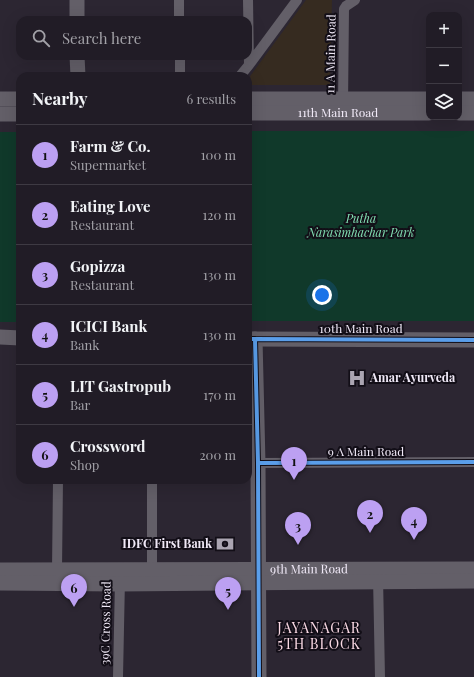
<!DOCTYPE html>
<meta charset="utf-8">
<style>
:root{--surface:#211c26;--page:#2d2932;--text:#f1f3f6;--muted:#a2a1a7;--line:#3e3a43;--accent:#bca0f2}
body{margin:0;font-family:"Playfair Display",serif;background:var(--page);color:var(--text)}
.controls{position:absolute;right:12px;top:12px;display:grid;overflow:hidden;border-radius:8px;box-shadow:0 4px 16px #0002}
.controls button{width:36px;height:36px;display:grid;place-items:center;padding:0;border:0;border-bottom:1px solid var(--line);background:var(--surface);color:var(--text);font:20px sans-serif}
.you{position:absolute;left:322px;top:295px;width:14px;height:14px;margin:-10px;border:3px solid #fff;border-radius:50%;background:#1a73e8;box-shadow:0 0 0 6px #1a73e833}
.badge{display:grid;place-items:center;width:26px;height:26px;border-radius:50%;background:var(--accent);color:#111;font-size:13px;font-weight:700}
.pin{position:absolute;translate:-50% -33px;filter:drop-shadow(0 1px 2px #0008)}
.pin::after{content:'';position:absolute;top:21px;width:14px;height:12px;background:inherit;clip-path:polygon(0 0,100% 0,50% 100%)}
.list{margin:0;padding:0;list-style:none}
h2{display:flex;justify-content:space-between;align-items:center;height:52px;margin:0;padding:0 16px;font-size:17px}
h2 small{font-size:13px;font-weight:400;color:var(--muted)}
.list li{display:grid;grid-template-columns:26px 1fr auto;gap:12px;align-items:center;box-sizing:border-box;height:60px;padding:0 16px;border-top:1px solid var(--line)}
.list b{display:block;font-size:15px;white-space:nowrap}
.list p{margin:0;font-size:13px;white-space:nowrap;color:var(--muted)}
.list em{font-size:13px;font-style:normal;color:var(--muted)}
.icon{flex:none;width:22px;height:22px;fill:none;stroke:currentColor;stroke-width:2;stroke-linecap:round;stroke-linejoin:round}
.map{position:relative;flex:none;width:474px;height:677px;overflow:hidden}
.search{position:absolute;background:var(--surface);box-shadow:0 4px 16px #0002;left:16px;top:16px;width:236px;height:44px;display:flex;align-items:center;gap:10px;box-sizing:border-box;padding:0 14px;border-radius:12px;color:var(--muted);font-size:15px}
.panel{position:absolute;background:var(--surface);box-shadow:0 4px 16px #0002;left:16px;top:72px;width:236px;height:412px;border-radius:12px}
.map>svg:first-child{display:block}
</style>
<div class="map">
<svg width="474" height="677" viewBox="0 0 474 677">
<rect width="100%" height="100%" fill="#2c2632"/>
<path fill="#362b20" d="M306 0H332L330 85H248V79Z"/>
<path fill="#10392a" d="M248 131H474V321H248Z
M0 132H20V322H0Z"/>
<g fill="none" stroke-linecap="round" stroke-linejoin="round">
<path stroke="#635f68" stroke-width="10" d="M179 0V20
M180 56V76
M249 65 297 0
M240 76 249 65 248 0
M343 105 344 9 346 6 355 0
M258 463 474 462
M152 569V480
M57 570 58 480
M378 577 380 677
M118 677 120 579"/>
<g stroke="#635f68" stroke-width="15">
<path d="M77 0V20"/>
<path d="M77 56 78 76"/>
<path d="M0 99H20"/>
<path d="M248 99H429"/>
<path d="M459 99H474"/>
<path id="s1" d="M248 113H429"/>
<path d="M459 113H474"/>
<path d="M0 114H20"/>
<path d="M0 337 20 338"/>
<path d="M248 339 474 340"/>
<path d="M255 339 258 463 259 677"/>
<path id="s2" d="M0 570 474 569"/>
<path d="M0 583 119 584 474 581"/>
</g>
<g stroke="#120e17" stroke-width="6">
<path id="cycleway" d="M248 339 474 340
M255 339 258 463 259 677
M258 463 474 462"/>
</g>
<use href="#cycleway" stroke="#5a9eea" stroke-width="4"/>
</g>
<defs>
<g id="hospital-bare" transform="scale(1.38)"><path d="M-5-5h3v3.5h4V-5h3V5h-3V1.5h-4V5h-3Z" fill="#aba5b2" stroke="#120e17" stroke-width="2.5" paint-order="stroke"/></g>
<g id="bank-bare" transform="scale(1.38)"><path d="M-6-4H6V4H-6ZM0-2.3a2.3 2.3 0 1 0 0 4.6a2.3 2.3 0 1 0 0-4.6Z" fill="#aba5b2" stroke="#120e17" stroke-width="2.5" paint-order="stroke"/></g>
</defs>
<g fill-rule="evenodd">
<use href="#hospital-bare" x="357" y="378"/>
<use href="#bank-bare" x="225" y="544"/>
</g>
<g text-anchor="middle" stroke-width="4" stroke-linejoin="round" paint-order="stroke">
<g font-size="12" fill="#f0e9f7" stroke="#120e17">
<text transform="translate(331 54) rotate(-89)" y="4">11 A Main Road</text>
<text dy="4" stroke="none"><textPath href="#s1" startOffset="90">11th Main Road</textPath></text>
<text x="361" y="333">10th Main Road</text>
<text x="366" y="456">9 A Main Road</text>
<text dy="4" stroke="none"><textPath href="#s2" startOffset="309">9th Main Road</textPath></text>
<text transform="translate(106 623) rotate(-89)" y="4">39C Cross Road</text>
</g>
<g font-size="12" font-style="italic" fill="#82deb2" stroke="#120e17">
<text x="361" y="223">Putha<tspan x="361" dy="14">Narasimhachar Park</tspan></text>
</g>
<g font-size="12" font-weight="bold" fill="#f0e9f7" stroke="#120e17" text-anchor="start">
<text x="370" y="382">Amar Ayurveda</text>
<text x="212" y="548" text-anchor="end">IDFC First Bank</text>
</g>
<g font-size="14" letter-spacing="1" fill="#fad9e4" stroke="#120e17">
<text x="319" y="633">JAYANAGAR<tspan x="319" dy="16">5TH BLOCK</tspan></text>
</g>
</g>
</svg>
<div class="controls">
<button>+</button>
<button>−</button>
<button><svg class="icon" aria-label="layers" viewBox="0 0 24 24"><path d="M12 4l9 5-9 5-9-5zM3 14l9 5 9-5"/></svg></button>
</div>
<div class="you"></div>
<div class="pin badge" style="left:294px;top:480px">1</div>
<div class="pin badge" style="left:370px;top:533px">2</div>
<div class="pin badge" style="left:298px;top:545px">3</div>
<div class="pin badge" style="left:414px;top:540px">4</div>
<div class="pin badge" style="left:228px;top:610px">5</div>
<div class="pin badge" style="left:74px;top:607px">6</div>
<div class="search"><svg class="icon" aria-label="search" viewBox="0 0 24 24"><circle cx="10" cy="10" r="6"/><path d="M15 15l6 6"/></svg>Search here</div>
<section class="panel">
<h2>Nearby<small>6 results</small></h2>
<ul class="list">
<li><span class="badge">1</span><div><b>Farm &amp; Co.</b><p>Supermarket</p></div><em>100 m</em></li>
<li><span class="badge">2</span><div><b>Eating Love</b><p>Restaurant</p></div><em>120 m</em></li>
<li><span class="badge">3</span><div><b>Gopizza</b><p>Restaurant</p></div><em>130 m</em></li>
<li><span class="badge">4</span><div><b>ICICI Bank</b><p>Bank</p></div><em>130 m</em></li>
<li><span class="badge">5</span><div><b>LIT Gastropub</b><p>Bar</p></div><em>170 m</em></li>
<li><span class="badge">6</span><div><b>Crossword</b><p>Shop</p></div><em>200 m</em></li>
</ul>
</section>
</div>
